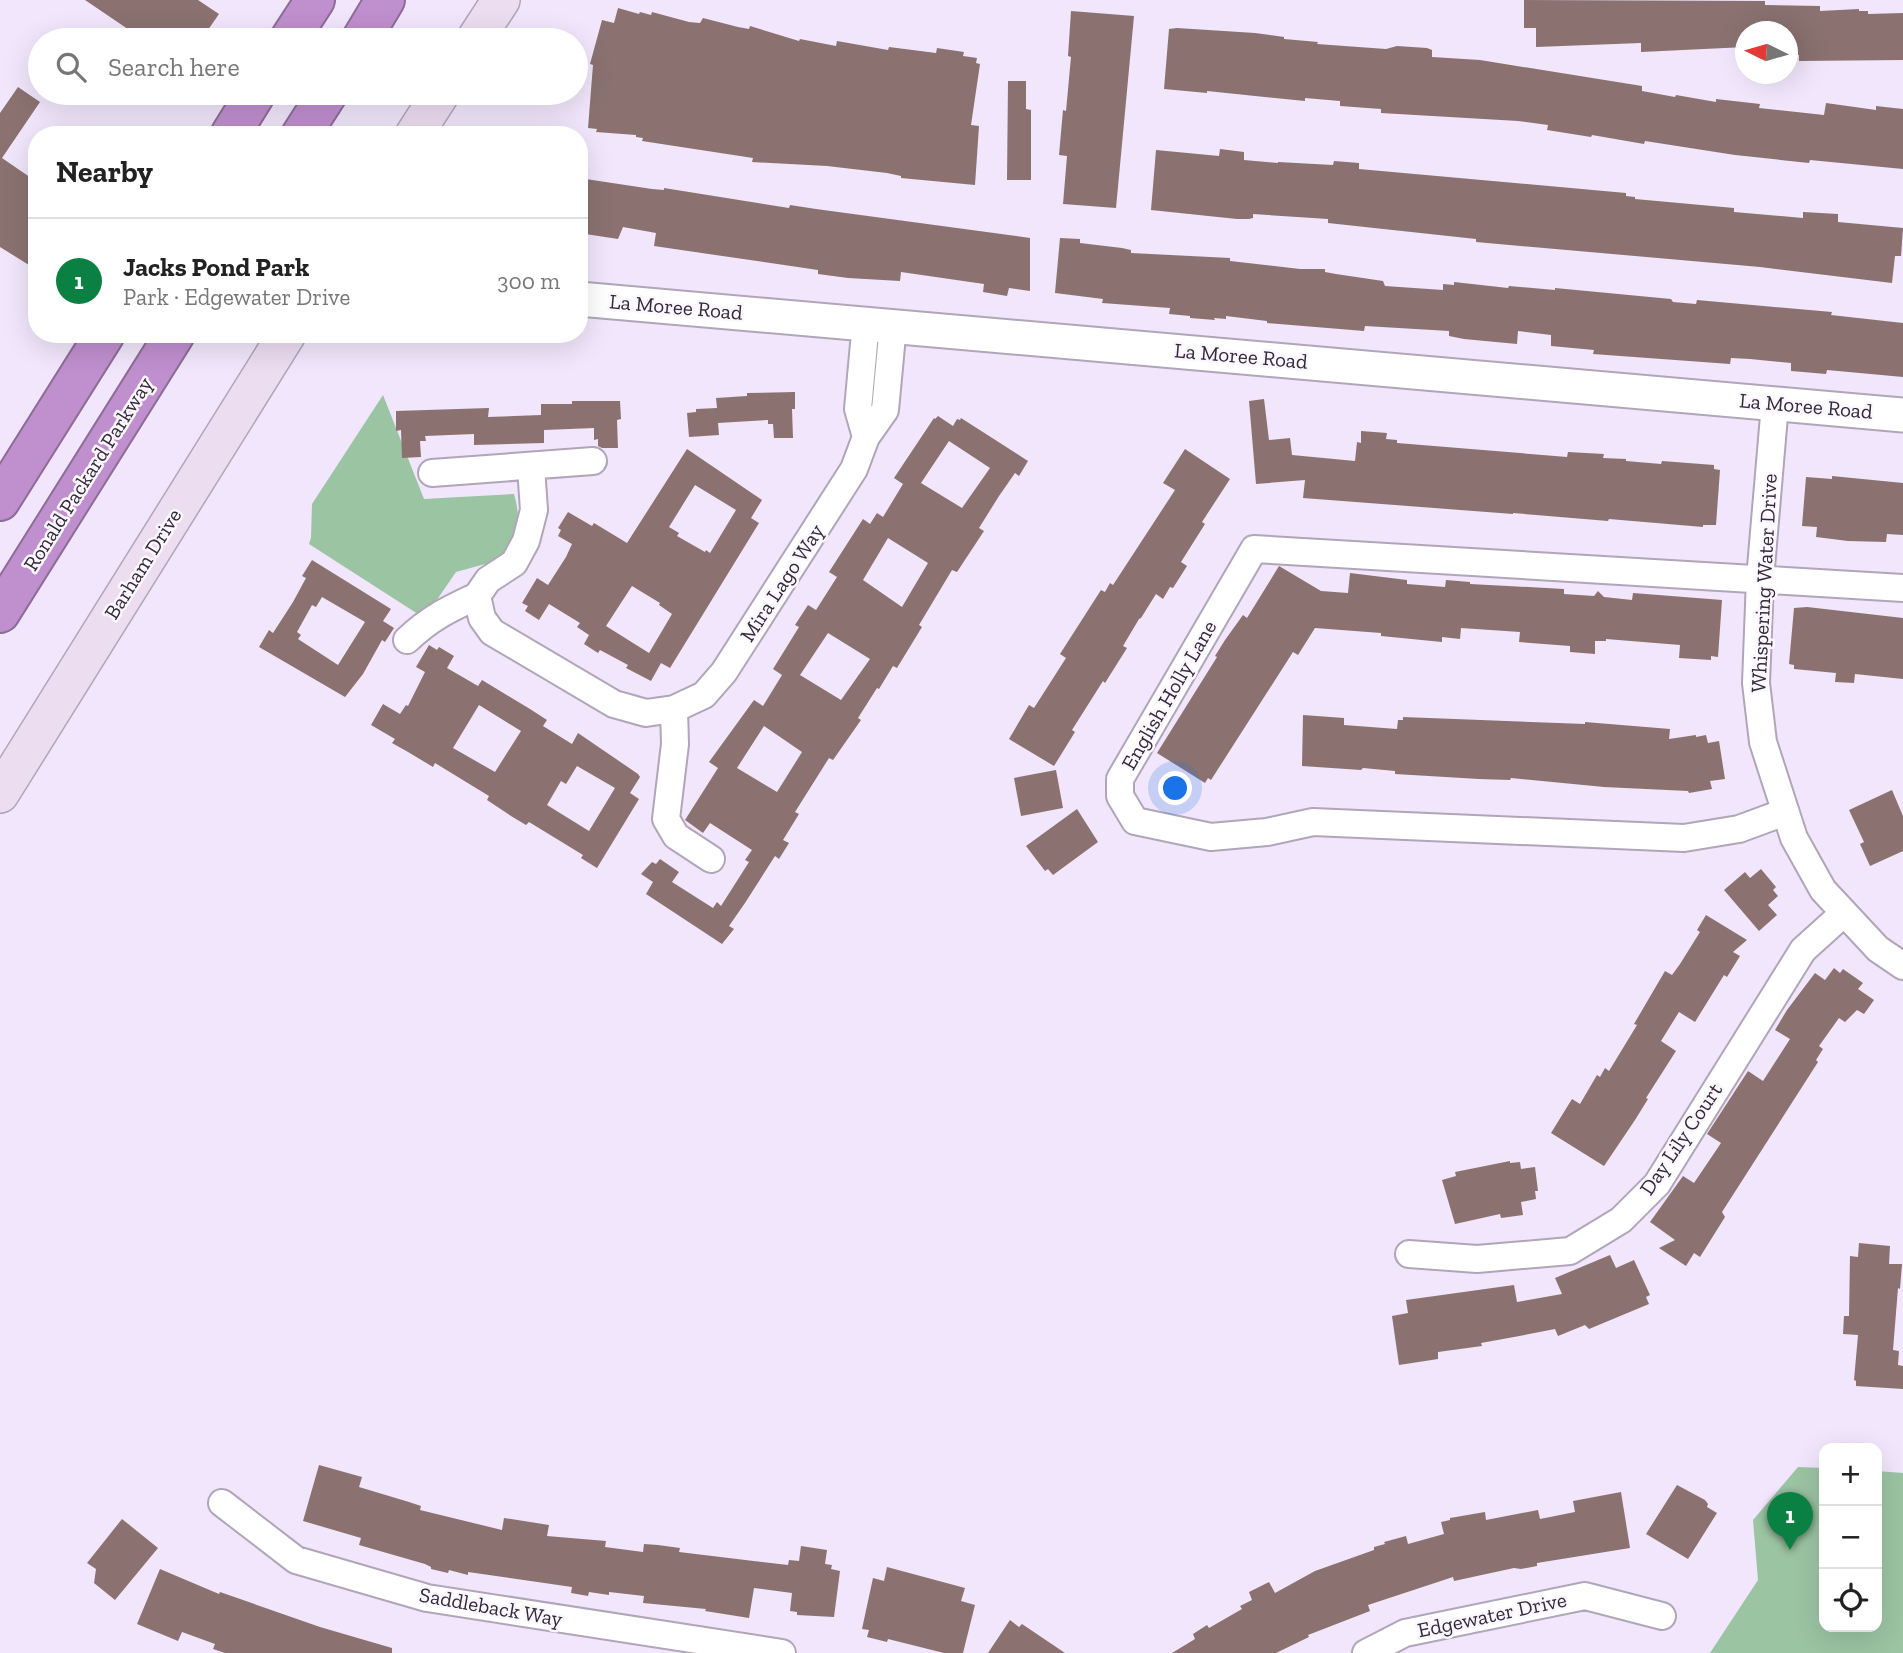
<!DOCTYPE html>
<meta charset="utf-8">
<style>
:root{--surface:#fff;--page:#f2f2f2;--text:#222;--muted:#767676;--line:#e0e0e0;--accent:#0b8043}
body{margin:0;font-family:"Zilla Slab",serif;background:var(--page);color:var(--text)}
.controls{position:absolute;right:21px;bottom:21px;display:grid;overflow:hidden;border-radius:14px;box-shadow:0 7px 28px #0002}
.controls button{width:63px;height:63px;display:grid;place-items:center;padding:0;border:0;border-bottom:2px solid var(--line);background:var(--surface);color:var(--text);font:35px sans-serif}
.compass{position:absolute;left:1735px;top:21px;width:63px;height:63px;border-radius:50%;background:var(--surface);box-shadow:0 7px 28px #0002;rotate:275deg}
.you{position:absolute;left:1176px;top:789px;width:24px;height:24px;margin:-18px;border:5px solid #fff;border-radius:50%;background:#1a73e8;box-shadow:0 0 0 10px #1a73e833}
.badge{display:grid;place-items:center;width:46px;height:46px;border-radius:50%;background:var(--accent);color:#fff;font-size:23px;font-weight:700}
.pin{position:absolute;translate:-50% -58px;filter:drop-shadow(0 2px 4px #0008)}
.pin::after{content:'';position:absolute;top:37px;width:24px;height:21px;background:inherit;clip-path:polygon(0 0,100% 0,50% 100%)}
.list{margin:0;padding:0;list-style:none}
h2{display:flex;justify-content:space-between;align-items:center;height:91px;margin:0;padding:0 28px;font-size:30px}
h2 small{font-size:23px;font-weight:400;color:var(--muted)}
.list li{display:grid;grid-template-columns:46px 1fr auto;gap:21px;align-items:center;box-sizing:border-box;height:126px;padding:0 28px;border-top:2px solid var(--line)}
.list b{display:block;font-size:26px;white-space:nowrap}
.list p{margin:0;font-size:23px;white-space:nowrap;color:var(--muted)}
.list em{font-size:23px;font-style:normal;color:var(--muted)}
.icon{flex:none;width:38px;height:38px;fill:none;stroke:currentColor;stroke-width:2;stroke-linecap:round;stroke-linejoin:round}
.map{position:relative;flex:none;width:1903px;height:1653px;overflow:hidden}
.search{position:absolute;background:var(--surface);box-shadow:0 7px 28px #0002;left:28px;top:28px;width:560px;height:77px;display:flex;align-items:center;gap:18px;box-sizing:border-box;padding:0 24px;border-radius:38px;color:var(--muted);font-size:26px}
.panel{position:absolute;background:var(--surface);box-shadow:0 7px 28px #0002;left:28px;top:126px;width:560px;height:217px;border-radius:28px}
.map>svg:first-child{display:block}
</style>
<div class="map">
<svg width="1903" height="1653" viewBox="0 0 1903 1653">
<rect width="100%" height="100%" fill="#f1e6fb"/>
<path fill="#9bc4a3" d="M383 395 424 499 514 494C521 518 519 536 507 558L456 572 432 607 421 616 309 544 311 538 312 504Z
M1798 1467 1824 1468V1627H1877V1471L1903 1473V1653H1710L1758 1580 1753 1520Z"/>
<path fill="#8b7270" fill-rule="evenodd" d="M85 0H198L219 14 201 40H144Z
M1524 0 1765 1V5L1820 6V11L1859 9V11H1868V14L1903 13V60L1799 61V55H1790V52L1788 53V32H1746V47L1641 52V43L1536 47V28H1524Z
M618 8 639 14 640 12 651 15 652 12 689 22 700 23 703 18 738 27 749 29 750 26 799 41 800 39 836 46 837 41 888 50 889 47 936 53 937 48 964 52 963 56 977 58 976 63 980 64 971 125 979 126 975 185 901 178V176L887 173 827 166 752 162 753 158 642 141 643 138 636 137V135L596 132 597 129 588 128 593 65 590 64 602 20 614 23Z
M1071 11 1134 16 1116 208 1063 204 1067 156 1059 155 1063 110 1066 111 1071 57 1068 56Z
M1177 28 1255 33 1284 37V39L1318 42 1317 44 1386 49 1397 46 1427 48 1432 50V57L1480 60 1642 86V91L1675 97 1676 95 1716 102V99L1760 104 1759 108 1824 115 1826 103 1876 110V106L1903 109V169L1810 160 1809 163 1735 155 1645 141 1644 144 1592 135 1591 137 1547 130 1548 125 1518 121 1381 113V109L1340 106V101L1305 98V101L1207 91V93L1164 89 1169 29Z
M1008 81H1026V109L1031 110V180H1007Z
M18 87 40 102 2 158 37 182V270L0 247V113Z
M1220 149 1244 152V160L1278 163V162L1333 165 1334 161 1359 163V169L1626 193V196L1635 197V199L1734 208V212L1803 218V212L1838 214V222L1903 228 1901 256H1895L1892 283 1760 267 1476 242V239L1328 223V219L1253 214V218L1249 219H1237L1151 210 1156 150 1219 156Z
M579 178 652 189 664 190V188L789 208 790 205 816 209 1030 238V291L1009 288 1007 296 983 292 984 284 901 272 900 281 848 278 818 274V270L654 246 656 233 623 227 618 239 579 233Z
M1060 238 1080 239V243L1122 248 1131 250V253L1230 258V261L1300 269H1325V272L1336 274 1383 281 1385 286 1443 290V284L1454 285V282L1508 288 1509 286 1555 290V288L1671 299 1673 302 1696 304 1697 300 1832 312 1831 315 1903 323V377L1827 370 1826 374 1803 372 1791 371V363L1750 359 1731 358 1730 364 1593 354 1594 350 1551 346V335L1518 331 1517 344 1464 339 1449 336V331L1365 326 1364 331 1267 323V321L1226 316V319L1214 318 1215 320 1190 318V316L1169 314 1170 308 1102 303 1103 299 1055 293Z
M795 392V409H792L793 438H774L773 424H768V420L718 423 719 435 689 437 687 413 696 412V409L717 408 716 398 747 396V393Z
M1264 399 1269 440 1290 438 1292 455 1355 461 1357 442 1361 443V431L1387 433 1386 439 1397 440V443L1567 457 1568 452 1604 454 1603 458 1626 459V461L1661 464 1662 461 1714 465V469L1720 470 1716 525H1703V527L1609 519 1608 521 1513 513V514L1303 498 1305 480 1256 484 1249 401Z
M572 401H620L621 419 617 420 618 448H602L598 446V439L594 440V428L544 430V443L474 445V434L425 436 426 441H420L421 457 402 458 401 430 396 431V411L489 408 488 417 541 415V404H572Z
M938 416 953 426 957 419 960 420 961 418 1028 461 1019 476 1015 473 999 496 979 528 984 531 957 572 952 570 919 625 922 627 897 668 893 666 879 689 877 688 858 718 861 720 833 760 829 758 795 812 799 814 783 840 789 843 779 859 775 856 745 903 729 926 734 929 722 944 646 894 653 882 641 874 652 862 656 864 660 859 679 872 672 882 713 908 717 902 721 906 749 862 745 860 752 850 710 823 703 833 685 820 718 768 709 762 754 700 763 706 782 675 773 669 799 627 795 625 808 605 816 610 837 577 829 572 863 519 870 524 877 513 883 517 903 484 894 478 934 418 935 419ZM949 441 990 468 962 508 921 483ZM888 538 928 563 902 607 863 580ZM828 633 870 659 841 700 800 675ZM764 726 802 752 777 792 737 768Z
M687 449 762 500 751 518 759 523 670 668 661 663 651 681 626 668 628 665 600 650 598 653 584 644 589 635 577 627 580 623 549 604 539 620 525 611 528 606 522 603 537 578 548 585 566 557 572 544 558 536 561 530 558 528 568 512 592 526 594 523 627 543ZM695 485 736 510 710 553 706 550 705 552 677 536 679 533 669 527ZM632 586 660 603 659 605 672 614 649 653 606 626Z
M1185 449 1230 479 1202 522 1205 524 1181 562 1187 566 1173 588 1170 587 1163 599 1156 594 1141 618 1139 619 1123 646 1127 648 1105 683 1103 681 1072 730 1075 732 1054 766 1009 739 1029 705 1034 708 1066 658 1060 654 1101 590 1105 592 1110 583 1113 585 1175 490 1163 483Z
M1832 476 1903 483V535L1887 534 1886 542 1848 541 1816 537 1817 527 1802 526 1806 477 1832 479Z
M312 560 391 609 383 621 394 628 385 642 382 640 363 674 345 697 259 647 269 630 273 633 293 602 306 578 302 576ZM322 597 365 622 338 665 298 639 301 635 297 632 312 605 316 607Z
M1279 566 1321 591 1348 593 1350 573 1407 580V584L1445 587 1446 580 1470 582V584L1564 589V594L1594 596 1598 591 1604 597 1632 600 1633 593 1722 600 1718 657 1711 656V660L1679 658 1680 645 1606 639V641H1595V654L1570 652V646L1519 642 1520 632 1461 628 1460 639 1442 637V642L1381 636V633L1315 628 1298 655 1293 652 1211 780 1208 778 1205 783 1157 753 1217 657 1215 656 1225 640 1243 615 1247 618Z
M1807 607 1903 618V679L1855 674 1854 683 1835 682 1836 673 1794 669V665L1789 664 1794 608Z
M429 645 437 650 439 647 454 656 447 668 478 686 482 680 530 709 547 720 543 726 572 744 578 733 638 774 640 777 630 793 639 799 597 868 581 858 583 855 529 822 526 825 511 816 487 800 489 796 435 763 433 767 408 752 392 743 395 739 371 725 383 704 400 714 406 705 408 706 425 672 416 667ZM479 705 521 731 495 772 453 748ZM577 766 615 788 589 831 547 805 561 781 566 784Z
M1303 715 1344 718V725L1397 729 1398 720H1403V717L1585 724V722L1670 729 1669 739 1696 735V737L1706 735 1708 743 1719 741 1725 779 1710 781 1712 789 1689 793 1688 791 1604 787 1511 778 1510 780 1479 779 1395 774V771L1363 768 1361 770 1302 766Z
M1056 770 1063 808 1021 816 1014 778Z
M1892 790 1903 816V851L1870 866 1860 844 1864 842 1849 810Z
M1077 809 1098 842 1053 875 1048 869 1045 871 1026 846Z
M1761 869 1776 887 1773 890 1778 896 1768 905 1777 915 1759 931 1724 890 1745 872 1750 878Z
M1706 915 1747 940 1733 952 1740 956 1727 977 1724 975 1695 1022 1679 1012 1661 1041 1676 1051 1646 1098 1648 1099 1635 1120 1604 1166 1551 1133 1572 1099 1580 1104 1597 1075 1600 1077 1605 1068 1609 1071 1637 1025 1634 1024 1665 971 1672 975 1680 964 1700 932 1697 930Z
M1834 968 1840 973 1843 969 1863 983 1858 989 1874 1000 1864 1014 1857 1010 1845 1022 1839 1018 1819 1046 1823 1049 1816 1060 1818 1062 1722 1212 1725 1217 1700 1257 1694 1253 1686 1266 1659 1248 1675 1240 1650 1222 1683 1176 1694 1183 1721 1143 1707 1134 1748 1071 1763 1081 1790 1039 1775 1030 1787 1010 1815 973 1825 980Z
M1510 1161V1163L1520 1162 1521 1169 1535 1167 1538 1191H1535L1536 1199 1521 1202 1523 1215 1501 1218 1500 1214 1455 1224 1442 1180 1456 1176 1455 1172Z
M1859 1243 1890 1246 1889 1264H1902L1900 1289 1898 1288 1893 1350 1899 1351 1898 1365 1903 1366V1389L1856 1386V1381L1854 1380 1858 1335 1843 1334 1844 1316H1849L1850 1256 1858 1257Z
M1610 1255 1616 1268 1634 1260 1650 1295 1646 1297 1649 1304 1589 1329 1585 1325 1558 1336 1555 1329 1514 1337 1481 1343 1482 1346 1438 1352V1359L1399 1365 1392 1316 1408 1313 1406 1300 1514 1285 1517 1302 1562 1294 1555 1278Z
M319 1465 362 1477 359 1487 409 1502 421 1506 420 1510 502 1530 504 1518 549 1525 547 1536 606 1541 605 1547 643 1552 644 1544 658 1545 680 1548 679 1552 788 1565 789 1560 799 1561 801 1546 827 1550 825 1564 832 1565 831 1569 840 1571 834 1617 797 1615V1612L790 1611 792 1593 754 1588 749 1618 705 1611 706 1609 643 1603 644 1596 609 1592V1595L589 1592 588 1596 571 1593 572 1587 468 1572V1575L449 1570 448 1573 431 1569V1567L425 1564 359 1545 361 1538 303 1521Z
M1677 1485 1705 1500 1708 1504 1707 1507 1717 1513 1688 1559 1646 1534Z
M1621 1492 1630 1548 1537 1563V1566L1521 1569 1514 1568 1454 1581 1453 1577 1368 1605 1370 1611 1308 1635 1309 1637 1276 1653H1172L1195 1639 1193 1634 1207 1625 1209 1628 1242 1609 1240 1606 1252 1600 1249 1592 1269 1582 1275 1593 1315 1571 1374 1550V1547L1385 1544 1384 1542 1406 1536 1408 1544 1444 1534 1441 1522 1450 1520V1518L1485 1512 1486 1520 1538 1510 1540 1519 1575 1512 1573 1501Z
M122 1519 158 1548 115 1600 94 1583 96 1569 87 1563Z
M887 1567 965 1588 961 1601 975 1605 963 1653H944L888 1639 887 1642 867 1637 869 1630 862 1629 873 1578 884 1581Z
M160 1569 219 1594 220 1592 320 1627 392 1648V1653H225L213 1649 215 1644 182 1632 178 1641 137 1624Z
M1010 1620 1019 1627 1022 1624 1065 1653H988Z"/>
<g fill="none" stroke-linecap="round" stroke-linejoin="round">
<g stroke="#b0a5b9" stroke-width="30">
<path id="minor" d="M866 322 858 409 866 437 885 410 893 325
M1775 404 1760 579 1756 683 1763 742 1794 838 1823 890 1878 949 1903 966
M531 467 534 510 526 541 514 563 488 580 477 596 482 618 492 632 614 704 646 713 674 709 704 695 724 672 854 469 866 437
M432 473 593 461
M407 640C430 618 449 609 477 596
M674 709 675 744 666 819 676 836 711 859
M1785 812 1739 829 1684 838 1313 822 1267 832 1211 837 1135 821 1120 796V779L1254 549 1903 588
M1409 1254 1477 1259 1570 1251 1621 1220 1657 1184 1803 950 1844 913
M222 1503 296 1560 427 1598 782 1653
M1366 1653 1405 1633 1585 1596 1662 1616"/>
</g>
<g stroke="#b0a5b9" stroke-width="37">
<path id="tertiary" d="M579 299 1903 415"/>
</g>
<g stroke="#b0a5b9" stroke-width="40">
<path id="secondary" d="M475 40 501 0
M414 135 441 93
M0 794 287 334"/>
</g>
<g stroke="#8e6c98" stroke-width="42">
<path id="motorway" d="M289 40 315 0
M361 40 385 0
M230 135 256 93
M301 135 328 93
M0 501 105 334
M0 613 175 334"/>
</g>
<use href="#minor" stroke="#fff" stroke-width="26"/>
<use href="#tertiary" stroke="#fff" stroke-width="33"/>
<use href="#secondary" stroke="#ecddf0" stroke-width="37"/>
<use href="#motorway" stroke="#c08fce" stroke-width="38"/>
</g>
<g text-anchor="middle" stroke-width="5" stroke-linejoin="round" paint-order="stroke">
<g font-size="21" fill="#302c34" stroke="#fbf6ff">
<text transform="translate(676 307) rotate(5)" y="7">La Moree Road</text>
<text transform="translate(1241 356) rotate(5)" y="7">La Moree Road</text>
<text transform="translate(1806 406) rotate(5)" y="7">La Moree Road</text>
<text transform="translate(88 474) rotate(-58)" y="7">Ronald Packard Parkway</text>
<text transform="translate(143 564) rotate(-58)" y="7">Barham Drive</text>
<text transform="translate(782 583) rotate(-57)" y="7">Mira Lago Way</text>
<text transform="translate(1764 583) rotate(-87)" y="7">Whispering Water Drive</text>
<text transform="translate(1169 695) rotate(-60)" y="7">English Holly Lane</text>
<text transform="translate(1681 1139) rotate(-56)" y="7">Day Lily Court</text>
<text transform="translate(491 1607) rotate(10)" y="7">Saddleback Way</text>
<text transform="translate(1492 1615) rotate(-12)" y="7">Edgewater Drive</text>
</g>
</g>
</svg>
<div class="controls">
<button>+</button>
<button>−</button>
<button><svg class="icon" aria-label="locate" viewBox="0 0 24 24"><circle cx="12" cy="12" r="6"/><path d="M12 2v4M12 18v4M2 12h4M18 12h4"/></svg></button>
</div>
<svg class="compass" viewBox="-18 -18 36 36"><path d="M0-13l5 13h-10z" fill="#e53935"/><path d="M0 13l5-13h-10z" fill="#767676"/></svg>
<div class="you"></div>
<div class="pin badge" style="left:1790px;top:1550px">1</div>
<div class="search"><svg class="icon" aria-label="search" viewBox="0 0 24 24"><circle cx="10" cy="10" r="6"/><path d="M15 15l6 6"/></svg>Search here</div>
<section class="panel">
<h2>Nearby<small></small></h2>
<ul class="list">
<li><span class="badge">1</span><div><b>Jacks Pond Park</b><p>Park · Edgewater Drive</p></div><em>300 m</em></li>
</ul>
</section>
</div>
